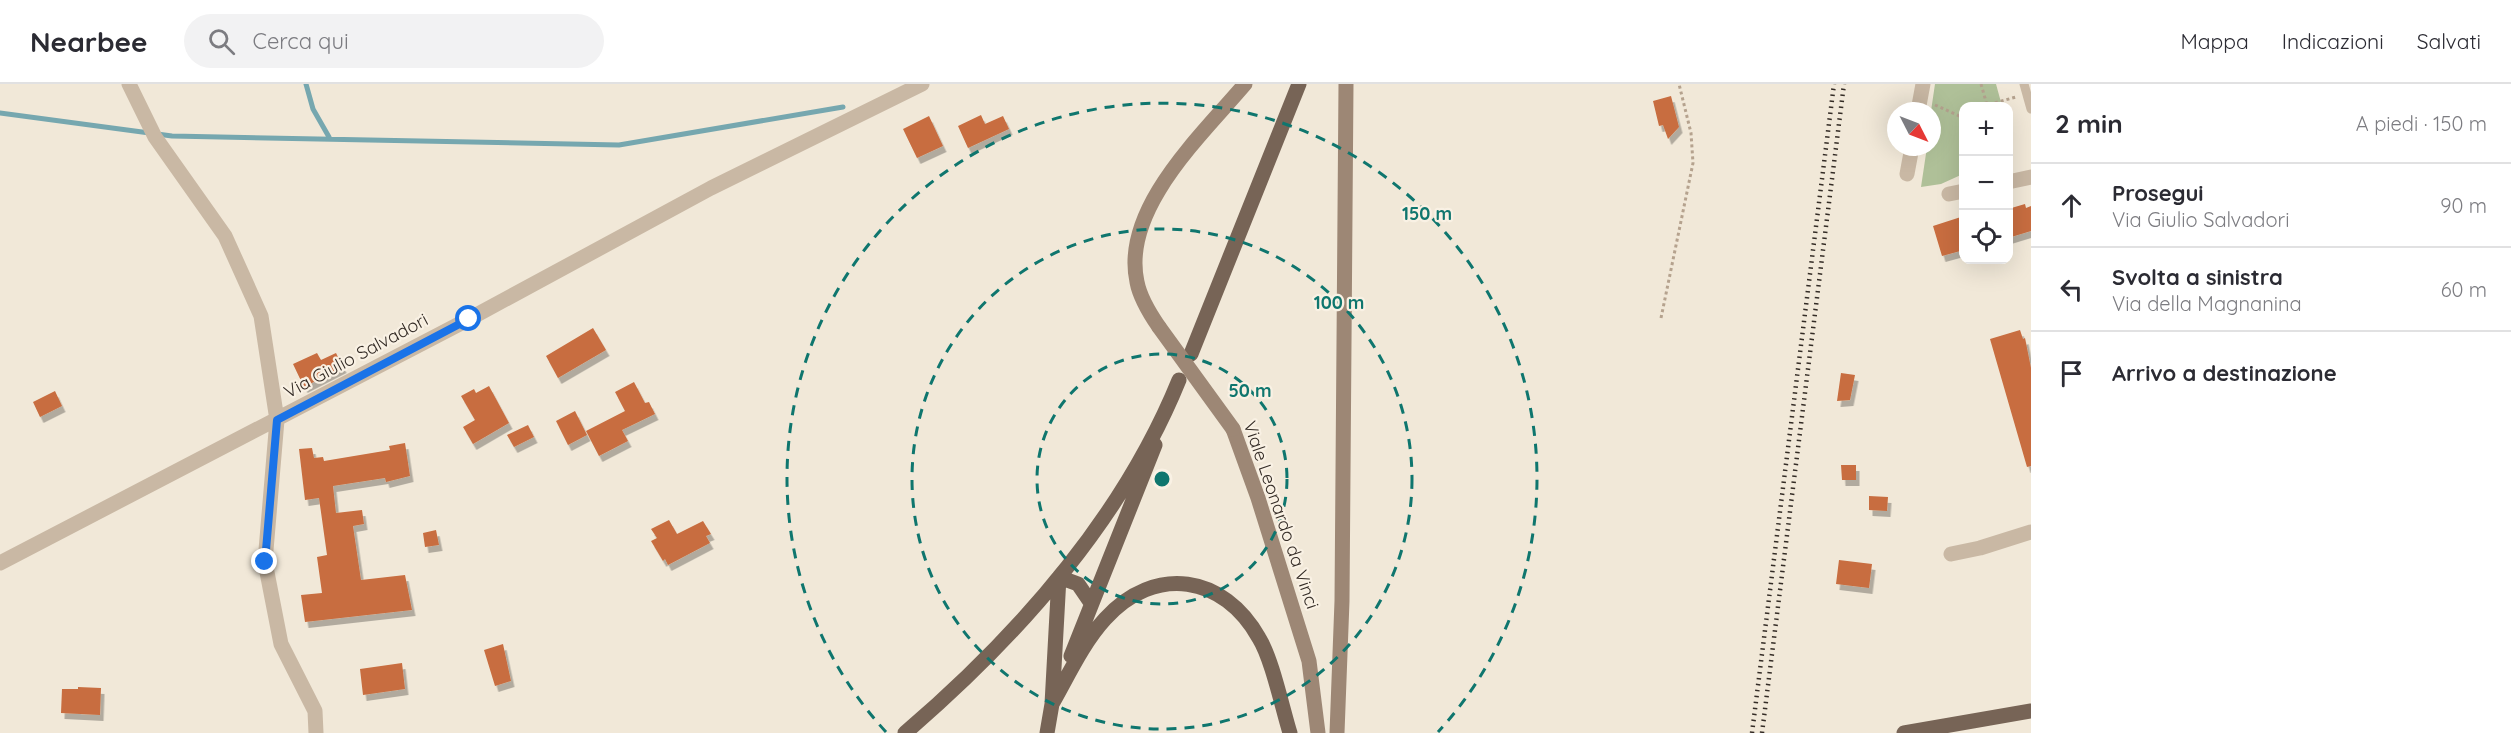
<!DOCTYPE html>
<html lang="it">
<meta charset="utf-8">
<style>
:root{--surface:#fff;--page:#f2f2f3;--text:#2b2b33;--muted:#7c7c81;--line:#e1e1e2}
body{margin:0;font-family:Quicksand,sans-serif;background:var(--page);color:var(--text)}
.controls{position:absolute;right:18px;top:18px;display:grid;overflow:hidden;border-radius:12px;box-shadow:0 6px 24px #0002}
.controls button{width:54px;height:54px;display:grid;place-items:center;padding:0;border:0;border-bottom:2px solid var(--line);background:var(--surface);color:var(--text);font:30px sans-serif}
.compass{position:absolute;left:1887px;top:18px;width:54px;height:54px;border-radius:50%;background:var(--surface);box-shadow:0 6px 24px #0002;rotate:132deg}
.stop{position:absolute;width:18px;height:18px;margin:-14px;border:4px solid #1a73e8;border-radius:50%;background:#fff}
.stop.end{background:#1a73e8;border-color:#fff;box-shadow:0 2px 6px #0008}
.list{margin:0;padding:0;list-style:none}
h2{display:flex;justify-content:space-between;align-items:center;height:78px;margin:0;padding:0 24px;font-size:26px}
h2 small{font-size:20px;font-weight:400;color:var(--muted)}
.list li{display:grid;grid-template-columns:39px 1fr auto;gap:18px;align-items:center;box-sizing:border-box;height:84px;padding:0 24px;border-top:2px solid var(--line)}
.list b{display:block;font-size:22px;white-space:nowrap}
.list p{margin:0;font-size:20px;white-space:nowrap;color:var(--muted)}
.list em{font-size:20px;font-style:normal;color:var(--muted)}
.icon{flex:none;width:33px;height:33px;fill:none;stroke:currentColor;stroke-width:2;stroke-linecap:round;stroke-linejoin:round}
.map{position:relative;flex:none;width:2031px;height:649px;overflow:hidden}
header{display:flex;align-items:center;gap:36px;box-sizing:border-box;height:84px;padding:0 30px;background:var(--surface);border-bottom:2px solid var(--line)}
header strong{font-size:28px}
nav{display:flex;gap:33px;margin-inline-start:auto;font-size:21px}
.search{width:420px;height:54px;background:var(--page);display:flex;align-items:center;gap:15px;box-sizing:border-box;padding:0 21px;border-radius:33px;color:var(--muted);font-size:22px}
main{display:flex}
aside{flex:1;background:var(--surface)}
.map>svg:first-child{display:block}
</style>
<header>
<strong>Nearbee</strong>
<div class="search"><svg class="icon" aria-label="search" viewBox="0 0 24 24"><circle cx="10" cy="10" r="6"/><path d="M15 15l6 6"/></svg>Cerca qui</div>
<nav><a>Mappa</a><a>Indicazioni</a><a>Salvati</a></nav>
</header>
<main>
<div class="map">
<svg width="2031" height="649" viewBox="0 0 2031 649">
<defs>
<filter id="shadow"><feDropShadow dx="3.5" dy="6" stdDeviation="0" flood-color="#0004"/></filter>
</defs>
<rect width="100%" height="100%" fill="#f1e8d8"/>
<path fill="#afc098" d="M1935 0H1996L2002 22H1964L1963 90 1941 100 1921 103 1927 63H1932L1931 27Z"/>
<g fill="none" stroke-linecap="round" stroke-linejoin="round">
<path stroke="#76a7af" stroke-width="5" d="M306 0 313 25 329 53
M0 29 172 52 619 61 843 23"/>
</g>
<path fill="#c86d3f" filter="url(#shadow)" d="M1671 12 1679 43 1668 55 1663 41 1659 42 1653 17Z
M981 31 985 40 1003 32 1009 45 968 64 958 42Z
M929 32 943 62 917 74 903 45Z
M2025 120 2026 124 2031 122V147L2008 154V125Z
M1964 132V166L1942 172 1933 142Z
M593 244 606 266 558 294 546 272Z
M2020 246 2023 255 2025 254 2031 284V382L2027 383 1990 255Z
M317 269 321 276 336 269 343 283 304 303 293 280Z
M1841 289 1855 291 1850 316 1837 317Z
M634 298 645 319 649 318 655 330 622 346 628 357 599 372 586 347 625 327 615 308Z
M489 302 509 339 473 360 463 343 475 336 461 312 474 305 476 309Z
M55 307 62 322 40 333 33 318Z
M575 327 587 351 568 361 556 337Z
M528 341 534 353 514 363 507 351Z
M405 359 410 392 386 398 385 394 333 402 336 429 362 426 364 440 353 442 361 496 405 491 412 526 305 538 301 511 322 509 317 473 327 471 319 414 305 416 299 365 312 364 314 374 323 373 324 377 390 366 389 362Z
M1841 381H1856V396H1842Z
M1869 412 1888 413 1887 427 1869 426Z
M669 436 677 450 703 437 711 450 706 452 710 459 668 481 665 475 663 477 651 457 657 454 651 445Z
M436 446 439 461 425 463 423 449Z
M1839 476 1872 480 1869 504 1836 500Z
M503 560 511 597 495 602 484 566Z
M402 579 405 605 363 611 360 585Z
M78 603 101 604 100 631 61 629 62 605H78Z"/>
<g fill="none" stroke-linecap="round" stroke-linejoin="round">
<path stroke="#b5a28e" stroke-width="3" stroke-dasharray="3 3" stroke-linecap="butt" d="M1981 0 1987 21 2016 13
M1935 21 1964 34
M1964 46V53
M1661 234 1693 79 1691 49 1679 0"/>
<path stroke="#c9b8a4" stroke-width="9" d="M2024 0 2031 25"/>
<path stroke="#c9b8a4" stroke-width="15" d="M129 0 155 53 225 152 261 232 277 336 265 478 281 560 315 627 316 649
M1918 27 1923 0
M1907 90 1912 63
M2008 98 2031 93
M1949 110 1964 107
M1951 470 1980 464 2031 448
M0 479 469 235 711 104 922 0"/>
<path stroke="#9d8775" stroke-width="15" d="M1159 243C1150 230 1140 214 1137 198 1121 125 1202 51 1245 0
M1233 345 1258 414 1309 577 1318 649
M1337 649 1342 517 1346 0"/>
<path stroke="#776456" stroke-width="15" d="M1191 270 1299 0
M1059 493 1078 500 1091 519
M1071 572 1155 361
M1052 620C1068 592 1083 559 1105 535 1155 480 1224 491 1259 554 1272 575 1282 623 1290 649
M905 649C1017 553 1123 434 1179 296
M1047 649 1052 620 1059 493
M1904 649 2031 627"/>
<path stroke="#342c26" stroke-width="4.5" stroke-dasharray="1.5 4.5" stroke-linecap="butt" d="M1752 649 1834 0
M1762 649 1844 0"/>
<path stroke="#9d8775" stroke-width="15" d="M1159 243 1233 345"/>
</g>
<g fill="none" stroke-linecap="round" stroke-linejoin="round">
<path stroke="#1a73e8" stroke-width="8" d="M265 478 277 336 469 235"/>
</g>
<g fill="none" stroke="#0f766e" stroke-width="3" stroke-dasharray="10 8">
<circle cx="1162" cy="395" r="125"/>
<circle cx="1162" cy="395" r="250"/>
<path d="M886 648A375 375 0 1 1 1438 648"/>
</g>
<g text-anchor="middle" stroke-width="4.5" stroke-linejoin="round" paint-order="stroke">
<g font-size="18" fill="#342c26" stroke="#f9f1e4">
<text transform="translate(356 272) rotate(-28)" y="6">Via Giulio Salvadori</text>
<text transform="translate(1281 431) rotate(71)" y="6">Viale Leonardo da Vinci</text>
</g>
</g>
<circle cx="1162" cy="395" r="9" fill="#0f766e" stroke="#f9f1e4" stroke-width="3"/>
<g font-size="18" text-anchor="middle" font-weight="bold" fill="#0f766e" stroke="#f9f1e4" stroke-width="4.5" stroke-linejoin="round" paint-order="stroke">
<text x="1427" y="136">150 m</text>
<text x="1339" y="225">100 m</text>
<text x="1250" y="313">50 m</text>
</g>
</svg>
<div class="controls">
<button>+</button>
<button>−</button>
<button><svg class="icon" aria-label="locate" viewBox="0 0 24 24"><circle cx="12" cy="12" r="6"/><path d="M12 2v4M12 18v4M2 12h4M18 12h4"/></svg></button>
</div>
<svg class="compass" viewBox="-18 -18 36 36"><path d="M0-13l5 13h-10z" fill="#e53935"/><path d="M0 13l5-13h-10z" fill="#7c7c81"/></svg>
<div class="stop" style="left:469px;top:235px"></div>
<div class="stop end" style="left:265px;top:478px"></div>
</div>
<aside>
<h2>2 min<small>A piedi · 150 m</small></h2>
<ul class="list">
<li><svg class="icon" aria-label="ahead" viewBox="0 0 24 24"><path d="M12 20V5M6 11l6-6 6 6"/></svg><div><b>Prosegui</b><p>Via Giulio Salvadori</p></div><em>90 m</em></li>
<li><svg class="icon" aria-label="left" viewBox="0 0 24 24"><path d="M17 20v-9H6M10 6l-5 5 5 5"/></svg><div><b>Svolta a sinistra</b><p>Via della Magnanina</p></div><em>60 m</em></li>
<li><svg class="icon" aria-label="arrive" viewBox="0 0 24 24"><path d="M6 21V4h12l-3 4 3 4H6"/></svg><div><b>Arrivo a destinazione</b></div></li>
</ul>
</aside>
</main>
